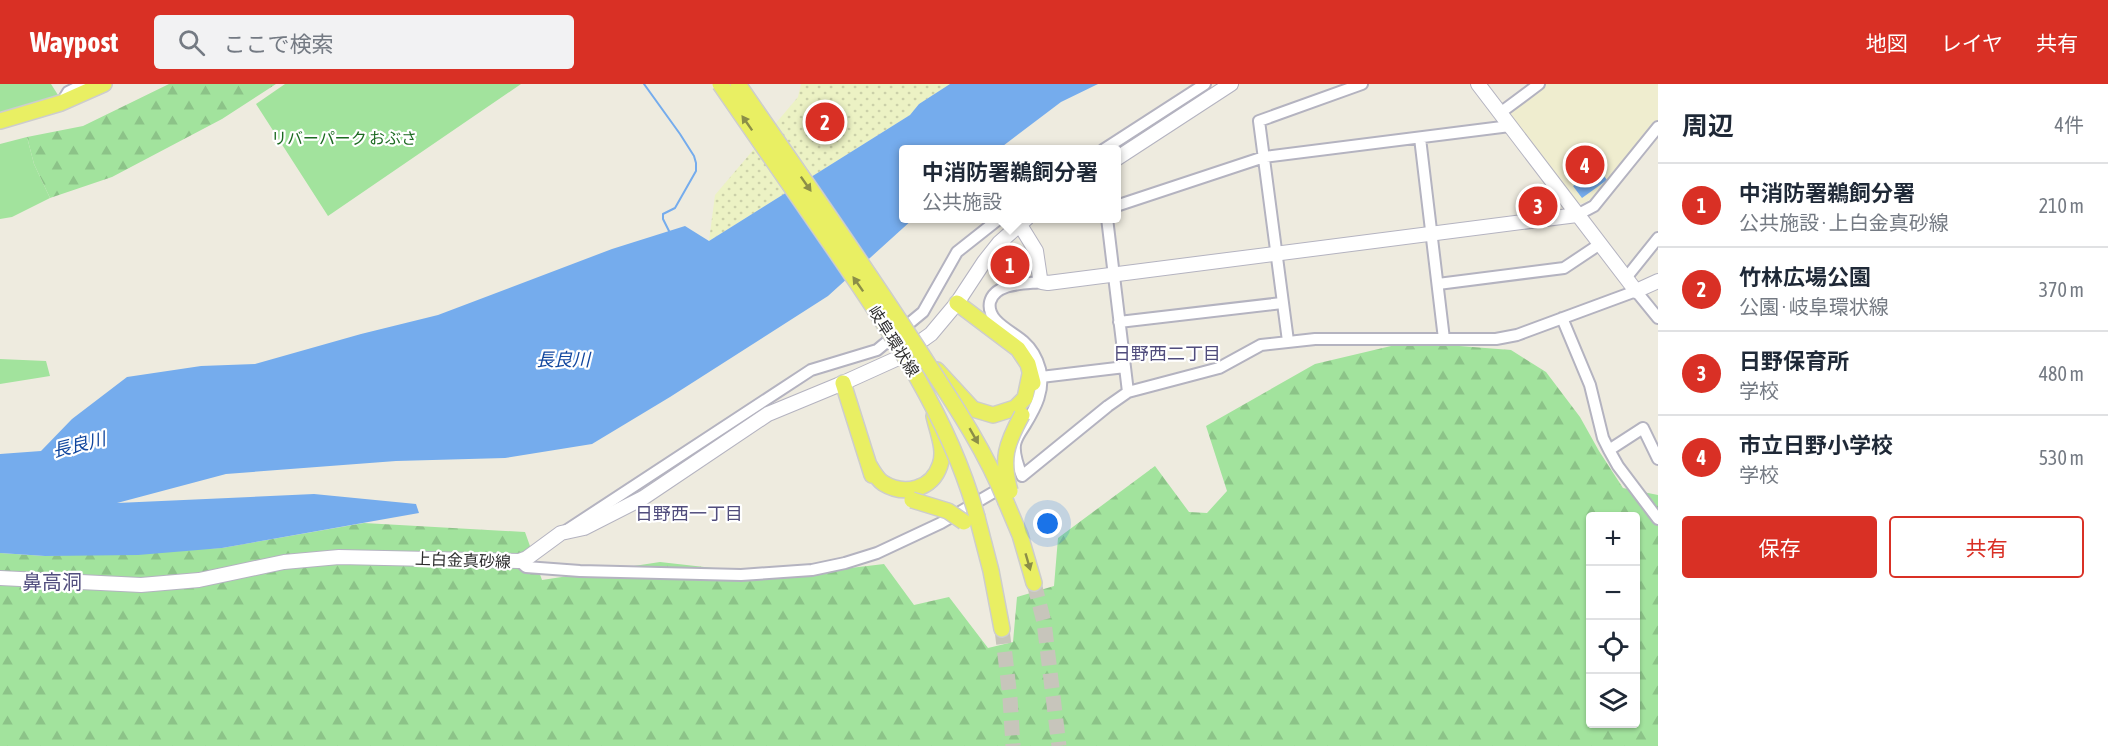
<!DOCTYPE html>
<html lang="ja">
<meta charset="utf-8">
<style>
:root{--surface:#fff;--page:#f2f2f3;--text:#1f2937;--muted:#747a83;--line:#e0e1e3;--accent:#d93025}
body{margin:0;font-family:"Asap Condensed","Noto Sans JP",sans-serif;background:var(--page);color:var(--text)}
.controls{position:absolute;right:18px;bottom:18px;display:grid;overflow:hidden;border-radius:6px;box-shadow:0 2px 4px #0004}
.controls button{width:54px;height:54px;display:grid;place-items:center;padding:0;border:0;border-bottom:2px solid var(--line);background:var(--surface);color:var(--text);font:30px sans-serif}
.you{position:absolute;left:1048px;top:440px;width:21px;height:21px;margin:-15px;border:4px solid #fff;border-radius:50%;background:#1a73e8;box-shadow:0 0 0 9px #1a73e833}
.badge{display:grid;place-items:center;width:39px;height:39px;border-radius:50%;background:var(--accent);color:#fff;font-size:20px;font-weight:700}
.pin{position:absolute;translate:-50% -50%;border:3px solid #fff;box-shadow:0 2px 6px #0006}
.popup{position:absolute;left:899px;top:61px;width:222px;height:78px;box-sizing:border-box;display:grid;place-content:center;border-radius:6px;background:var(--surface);filter:drop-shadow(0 2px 4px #0005);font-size:20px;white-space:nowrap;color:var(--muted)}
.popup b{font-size:22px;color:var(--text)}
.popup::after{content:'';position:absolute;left:50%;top:100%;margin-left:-12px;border:12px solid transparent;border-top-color:var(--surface)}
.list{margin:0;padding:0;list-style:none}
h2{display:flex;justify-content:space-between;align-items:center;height:78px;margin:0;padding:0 24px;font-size:26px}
h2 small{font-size:20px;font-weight:400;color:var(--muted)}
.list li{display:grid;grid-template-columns:39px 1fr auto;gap:18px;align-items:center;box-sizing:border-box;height:84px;padding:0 24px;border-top:2px solid var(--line)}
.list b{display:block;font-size:22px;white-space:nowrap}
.list p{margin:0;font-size:20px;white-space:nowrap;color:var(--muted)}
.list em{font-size:20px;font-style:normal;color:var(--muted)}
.actions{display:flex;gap:12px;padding:18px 24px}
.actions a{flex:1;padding:14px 0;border:2px solid var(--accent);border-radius:6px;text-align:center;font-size:21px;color:var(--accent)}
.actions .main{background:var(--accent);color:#fff}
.icon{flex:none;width:33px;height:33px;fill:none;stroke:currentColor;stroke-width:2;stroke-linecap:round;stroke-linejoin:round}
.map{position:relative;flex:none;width:1658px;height:662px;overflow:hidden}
header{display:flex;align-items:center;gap:36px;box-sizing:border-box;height:84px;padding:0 30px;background:var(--accent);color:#fff}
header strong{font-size:28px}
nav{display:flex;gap:33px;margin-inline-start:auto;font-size:21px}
.search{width:420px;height:54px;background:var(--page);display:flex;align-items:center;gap:15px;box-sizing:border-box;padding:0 21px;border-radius:6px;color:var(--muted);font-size:22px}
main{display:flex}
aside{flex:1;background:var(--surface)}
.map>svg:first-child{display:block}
</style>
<header>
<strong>Waypost</strong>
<div class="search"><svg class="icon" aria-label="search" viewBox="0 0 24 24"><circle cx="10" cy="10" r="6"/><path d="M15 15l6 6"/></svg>ここで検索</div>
<nav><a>地図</a><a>レイヤ</a><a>共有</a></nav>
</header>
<main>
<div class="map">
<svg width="1658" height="662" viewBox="0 0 1658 662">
<defs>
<pattern id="forest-firs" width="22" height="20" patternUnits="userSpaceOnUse" patternTransform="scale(1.5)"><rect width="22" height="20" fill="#a2e39d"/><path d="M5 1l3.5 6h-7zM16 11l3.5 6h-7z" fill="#8cc388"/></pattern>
<pattern id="sand-dots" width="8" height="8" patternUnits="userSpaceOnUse" patternTransform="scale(1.5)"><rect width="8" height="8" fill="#ecf2c4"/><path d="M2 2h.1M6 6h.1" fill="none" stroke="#cbd0a9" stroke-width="1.8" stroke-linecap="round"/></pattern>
</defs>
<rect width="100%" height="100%" fill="#eeebdf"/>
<path fill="#efedcf" d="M1545 0H1658V36L1647 53 1600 109 1584 119H1578L1508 31 1509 27Z"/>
<path fill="#a2e39d" d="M0 0H51L58 11 33 23 0 31Z
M285 0H521L328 132 256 20Z
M27 53 34 80 50 114 12 133 0 135V60Z
M0 275 46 277 50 292 0 300Z"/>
<path fill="url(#forest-firs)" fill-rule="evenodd" d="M169 0H276L222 35 112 93 50 114 34 80 27 53 83 42Z
M1408 258 1511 266 1546 288 1580 333 1599 367 1623 404 1658 411V662H0V469L45 472 222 464 364 439 525 448 542 496 660 478 783 492 884 480 914 521 949 513 988 564 1013 558 1017 513 1054 502 1058 454 1155 382 1189 428 1207 429 1227 407 1206 342 1315 280ZM1590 432H1636V640H1590Z"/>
<path fill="url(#sand-dots)" d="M801 0H950L919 20 910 31 709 157 715 111 798 13Z"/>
<path fill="#75aced" d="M950 0H1098L1061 18 999 65 904 66V134L913 135 828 212 670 313 592 360 505 374 396 377 226 390 117 419 314 410 416 420 419 429 222 464 138 471 45 472 0 469V370L41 367 72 335 127 293 201 282 255 280 361 250 438 231 612 165 685 142 709 157 910 31 919 20Z
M1598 84 1607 96 1582 114 1573 102Z"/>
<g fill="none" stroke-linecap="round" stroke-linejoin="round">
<path stroke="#75aced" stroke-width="2" d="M644 0 680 50 694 72 696 79V87L675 124 663 130V135L670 149"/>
<path stroke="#c7c5bb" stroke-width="15" stroke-dasharray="15 8" stroke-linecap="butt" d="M1034 499 1044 538 1059 662
M1002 545 1010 614 1013 662"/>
<g stroke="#b4b3c0" stroke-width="14">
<path id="street" d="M65 13 68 8 84 0
M1500 29 1539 0
M1420 54 1444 255
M1103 66 1205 0
M1116 122 1264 73 1510 42
M1577 131 1594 122 1658 43
M1107 134 1128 308
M1626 194 1658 154
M1042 198C1027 200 995 198 990 218 986 237 1012 247 1024 258 1032 265 1037 274 1040 285 1045 306 1036 323 1025 341 1022 346 1018 351 1016 357 1012 367 1018 382 1022 392L1108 322 1128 308 1219 284 1261 261 1315 255H1496L1517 251 1636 207 1658 234
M1438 200 1564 184 1600 160
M1562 234 1590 301 1603 354 1609 366 1618 382 1658 435
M1119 238 1282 219
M1288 257 1259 37 1362 0
M1041 293 1125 283
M1609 366 1643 344 1658 375
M567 446 811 286 877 266 923 228 957 168 1000 134
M519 477 526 483 580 487 741 491 812 486 845 479 877 469 941 439 1006 401"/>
</g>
<g stroke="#b4b3c0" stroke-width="16">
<path id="secondary" d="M1478 0 1636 207 1658 197
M1116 75 1231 0
M1020 141 1036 167 1040 194 1042 198 1048 199 1577 131
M0 494 141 501 199 496 284 478 339 473 519 477 527 474 561 449 584 444 643 414 768 330 843 299 896 275 931 250 957 219 984 178 999 159 1027 134"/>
</g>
<g stroke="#cdcdcd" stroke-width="18">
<path id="primary" d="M0 37 61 19 104 0
M957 219 1018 265 1028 280 1033 299
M937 286 973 325 993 331 1015 324 1025 314 1030 290
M843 299 872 391
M869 381C873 387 877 395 883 399 904 412 932 406 940 381 946 366 937 347 934 332
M1006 418 1020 451 1034 499
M977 433 991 487 1002 545"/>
</g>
<use href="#street" stroke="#fff" stroke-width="10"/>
<use href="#secondary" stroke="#fff" stroke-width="14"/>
<use href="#primary" stroke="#e9ef63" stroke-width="15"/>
<g stroke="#cdcdcd" stroke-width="18" stroke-linecap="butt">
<path id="primary-bridge" d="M720 0C758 55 796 110 834 165 891 248 950 334 977 433
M738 0C797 86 858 172 915 260 948 311 983 361 1006 418
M1010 407C1001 375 1006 360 1022 331
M912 416 948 427 964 438"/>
</g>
<use href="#primary-bridge" stroke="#e9ef63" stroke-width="15"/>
</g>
<defs><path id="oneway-solid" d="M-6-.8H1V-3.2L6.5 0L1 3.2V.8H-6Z" transform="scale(1.5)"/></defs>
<g fill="#8b8e48">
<use href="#oneway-solid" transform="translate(747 39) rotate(-125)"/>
<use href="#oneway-solid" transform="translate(806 100) rotate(55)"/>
<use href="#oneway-solid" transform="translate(858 200) rotate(-125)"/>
<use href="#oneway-solid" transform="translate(974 352) rotate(60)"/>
<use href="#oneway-solid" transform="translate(1028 478) rotate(74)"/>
</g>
<g text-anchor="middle" stroke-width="4.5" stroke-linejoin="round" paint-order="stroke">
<g font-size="16" fill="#1c6a21" stroke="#fff">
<text x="344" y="60">リバーパーク おぶさ</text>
</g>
<g font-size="16" fill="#2d2d2d" stroke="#fff">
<text transform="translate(894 257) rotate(58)" y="6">岐阜環状線</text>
<text transform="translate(463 476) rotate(2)" y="6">上白金真砂線</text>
</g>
<g font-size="18" fill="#514d7d" stroke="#fff">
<text x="1167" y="276">日野西二丁目</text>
<text x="689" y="436">日野西一丁目</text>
</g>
<g font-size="18" font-style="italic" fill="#10469e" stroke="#fff">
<text x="563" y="282">長良川</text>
<text transform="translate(79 361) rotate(-14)" y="6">長良川</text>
</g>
<g font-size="20" fill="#514d7d" stroke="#fff">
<text x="52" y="505">鼻高洞</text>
</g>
</g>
</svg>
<div class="controls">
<button>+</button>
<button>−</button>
<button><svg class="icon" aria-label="locate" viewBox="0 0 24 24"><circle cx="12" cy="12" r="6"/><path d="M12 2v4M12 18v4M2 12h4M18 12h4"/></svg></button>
<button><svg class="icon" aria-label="layers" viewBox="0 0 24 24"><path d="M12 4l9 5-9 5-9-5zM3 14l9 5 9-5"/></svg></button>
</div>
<div class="you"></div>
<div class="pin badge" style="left:1010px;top:181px">1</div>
<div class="popup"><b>中消防署鵜飼分署</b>公共施設</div>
<div class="pin badge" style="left:825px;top:38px">2</div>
<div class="pin badge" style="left:1538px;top:122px">3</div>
<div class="pin badge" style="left:1585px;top:81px">4</div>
</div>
<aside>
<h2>周辺<small>4件</small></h2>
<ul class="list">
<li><span class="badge">1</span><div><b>中消防署鵜飼分署</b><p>公共施設 · 上白金真砂線</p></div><em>210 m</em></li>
<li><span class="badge">2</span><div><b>竹林広場公園</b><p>公園 · 岐阜環状線</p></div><em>370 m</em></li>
<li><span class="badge">3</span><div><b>日野保育所</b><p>学校</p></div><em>480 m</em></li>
<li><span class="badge">4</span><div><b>市立日野小学校</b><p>学校</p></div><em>530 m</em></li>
</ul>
<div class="actions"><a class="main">保存</a><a>共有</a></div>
</aside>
</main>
